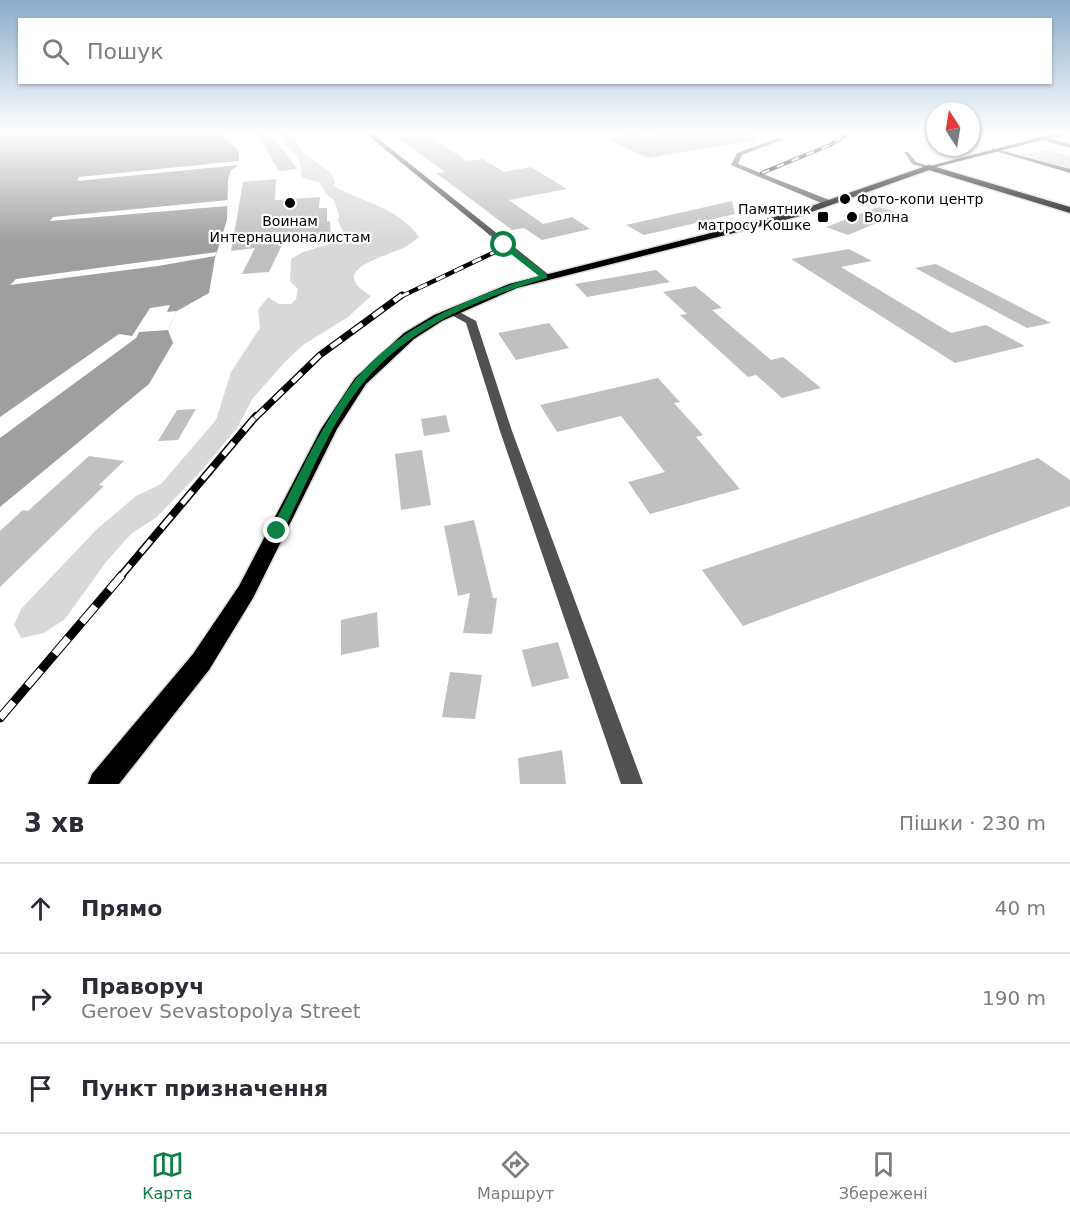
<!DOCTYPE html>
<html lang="uk">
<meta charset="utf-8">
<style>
:root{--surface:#fff;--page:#f7f7f7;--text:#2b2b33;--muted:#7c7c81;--line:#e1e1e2;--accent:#0b8043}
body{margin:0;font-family:"DejaVu Sans",sans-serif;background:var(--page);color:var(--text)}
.compass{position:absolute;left:926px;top:102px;width:54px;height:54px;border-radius:50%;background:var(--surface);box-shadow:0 2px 4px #0004;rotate:348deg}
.stop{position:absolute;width:18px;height:18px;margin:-14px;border:4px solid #0b8043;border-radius:50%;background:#fff}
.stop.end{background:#0b8043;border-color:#fff;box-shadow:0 2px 6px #0008}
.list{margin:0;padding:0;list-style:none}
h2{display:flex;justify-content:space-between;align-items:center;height:78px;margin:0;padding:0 24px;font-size:26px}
h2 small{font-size:20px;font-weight:400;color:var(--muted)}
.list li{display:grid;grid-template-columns:39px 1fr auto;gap:18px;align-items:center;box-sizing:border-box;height:90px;padding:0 24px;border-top:2px solid var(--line)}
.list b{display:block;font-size:22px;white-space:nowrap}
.list p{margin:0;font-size:20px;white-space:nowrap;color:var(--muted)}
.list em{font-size:20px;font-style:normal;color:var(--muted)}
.icon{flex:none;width:33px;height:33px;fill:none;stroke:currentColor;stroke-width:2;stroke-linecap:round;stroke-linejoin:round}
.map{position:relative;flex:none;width:1070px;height:784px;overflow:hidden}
.search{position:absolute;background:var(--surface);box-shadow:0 2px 4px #0004;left:18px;right:18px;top:18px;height:66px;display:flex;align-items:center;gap:15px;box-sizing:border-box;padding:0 21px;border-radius:0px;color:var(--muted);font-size:22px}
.sheet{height:348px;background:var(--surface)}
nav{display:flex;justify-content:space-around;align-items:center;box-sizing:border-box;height:84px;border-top:2px solid var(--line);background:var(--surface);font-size:16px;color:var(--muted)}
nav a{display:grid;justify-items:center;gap:3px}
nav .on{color:var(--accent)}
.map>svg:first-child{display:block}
</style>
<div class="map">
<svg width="1070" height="784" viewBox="0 0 1070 784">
<rect width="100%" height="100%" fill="#fff"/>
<path fill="#d8d8d8" d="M266 132H285L296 140 302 152 330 172 335 181 334 186C362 202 401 209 419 237 414 241 409 245 403 248 382 258 326 270 371 296L348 317 303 345 285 362 253 398 237 428 202 470 157 517 131 534 106 562 65 619 44 633 21 638 14 625 21 609 96 530 136 496 161 484 216 420 231 372 260 328 258 310 268 297 279 304H291L296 299 298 289 290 281 291 259 303 252 347 239 338 221 339 215 334 200 327 195 320 183 301 177C304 153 286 153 282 137Z
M1047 150 1070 156V169L1021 155Z"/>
<path fill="#9f9f9f" d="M0 132H218L239 151V165L231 170 228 180 227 220 215 258 209 293 177 311 168 330 173 343 149 384 0 507Z"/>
<path fill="#fff" d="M239 161V165L77 181 79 177Z
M228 200 227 206 50 221 53 217Z
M217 252 215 256 158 266 10 285 16 279Z
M170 305 167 312 177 311 168 330 139 332 136 338 0 438V417L119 334 132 336 150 308Z"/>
<path fill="#c0c0c0" d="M256 132H264L284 150 297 169 279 171Z
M654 132H755L756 140 648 158 605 138 639 133 653 138Z
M426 134 467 161 483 159 504 172 531 167 567 189 509 200 543 224 572 217 590 229 542 240 524 228 512 230 436 173 445 172 398 138Z
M276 179 275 200 320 197 319 208H327V222L330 221 331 238 283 243 269 272 242 274 255 248 231 251 243 182Z
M732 201 735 214 644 235 626 225Z
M878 207 900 213 848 235 826 227Z
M849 249 872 261 841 267 951 333 986 325 1025 346 955 363 791 259Z
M936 264 1051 323 1027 328 915 268Z
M656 270 670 282 587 297 575 284Z
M695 286 722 308 712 310 771 360 783 357 821 388 782 398 756 375 748 377 680 315 687 314 663 292Z
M549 323 569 348 516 360 498 333Z
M658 378 680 402 674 403 703 435 696 437 740 489 650 514 628 482 665 472 621 416 557 432 540 405Z
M196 409 178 440 158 441 177 410Z
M446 415 450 432 424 436 421 419Z
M422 450 431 505 401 510 395 454Z
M89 456 124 461 99 485 104 486 0 587V531L23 510 28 511Z
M1038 458 1070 480V506L743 626 702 570Z
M474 520 493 598H497L492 634 463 633 470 593 458 596 444 526Z
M377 612 379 647 341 655V620Z
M558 642 569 678 532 687 522 650Z
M450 672 482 675 475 719 442 717Z
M562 750 566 784H520L518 758Z"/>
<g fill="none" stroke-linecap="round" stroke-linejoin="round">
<g stroke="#dbdbdb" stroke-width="3">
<path id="primary" d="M929 165 1070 207V213L929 170 800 216 517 288 442 321 414 339 366 384 337 429 253 598 209 670 119 784H88L92 774 193 654 239 586 321 429 355 378 404 333 434 315 509 284 794 212Z"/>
</g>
<path fill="#515151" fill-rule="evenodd" d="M364 132H370L548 274V278H542Z
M1041 136 1070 144V148L1039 139Z
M779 138 784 139 742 155 738 164 832 201V205H826L731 165 737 153Z
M992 148 1070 169V173L992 150Z
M904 152H908L916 162 932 167 929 169 912 164Z
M452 308 476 321 512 431 643 784H621L500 431 466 323 448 313 447 311Z"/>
<path fill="#1e1e1e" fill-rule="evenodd" d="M1060 132 1070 133 929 169 926 167Z"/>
<use href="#primary" fill="#000" fill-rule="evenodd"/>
<g stroke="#000" stroke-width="4">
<path id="rail-far4" d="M762 173 830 145 850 132"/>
</g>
<g stroke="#000" stroke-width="4.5">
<path id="rail-far3" d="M400 297 497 251"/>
</g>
<g stroke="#000" stroke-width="7">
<path id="rail-far2" d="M255 418 320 355 402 295"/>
</g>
<g stroke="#000" stroke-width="8">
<path id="rail-far1" d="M120 577 256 416"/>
</g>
<g stroke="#000" stroke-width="9">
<path id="rail" d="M0 718 122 575"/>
</g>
<use href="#rail-far4" stroke="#fff" stroke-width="2" stroke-dasharray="8" stroke-linecap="butt"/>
<use href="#rail-far3" stroke="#fff" stroke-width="3" stroke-dasharray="10" stroke-linecap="butt"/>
<use href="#rail-far2" stroke="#fff" stroke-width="4.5" stroke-dasharray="13" stroke-linecap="butt"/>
<use href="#rail-far1" stroke="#fff" stroke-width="5" stroke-dasharray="16" stroke-linecap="butt"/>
<use href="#rail" stroke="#fff" stroke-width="7" stroke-dasharray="21" stroke-linecap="butt"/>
</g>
<linearGradient id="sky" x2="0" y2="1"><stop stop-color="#8baccb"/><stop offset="0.55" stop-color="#fff"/><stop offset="1" stop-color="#fff" stop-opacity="0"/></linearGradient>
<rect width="1070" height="242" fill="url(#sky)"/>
<path fill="#0b8043" d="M502 244H507L547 275V278C480 298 409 327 364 382 328 425 307 486 281 535H272L270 531C297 481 320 426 355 380 398 326 475 294 539 276L502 247Z"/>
<g fill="#000" stroke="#fff" stroke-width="2">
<circle cx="845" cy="199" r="6"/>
<circle cx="290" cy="203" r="6"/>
<rect x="817" y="211" width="12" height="12" rx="3"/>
<circle cx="852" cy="217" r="6"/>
</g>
<g text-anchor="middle" stroke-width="4.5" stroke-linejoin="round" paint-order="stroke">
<g font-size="14" fill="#000" stroke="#fff" text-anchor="start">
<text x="857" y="204">Фото-копи центр</text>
<text x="811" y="214" text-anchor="end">Памятник<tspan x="811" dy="16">матросу Кошке</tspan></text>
<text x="864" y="222">Волна</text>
<text x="290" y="226" text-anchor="middle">Воинам<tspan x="290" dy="16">Интернационалистам</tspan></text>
</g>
</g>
</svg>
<svg class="compass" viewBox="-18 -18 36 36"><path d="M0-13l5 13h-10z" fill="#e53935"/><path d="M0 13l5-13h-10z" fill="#7c7c81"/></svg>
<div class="stop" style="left:504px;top:245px"></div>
<div class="stop end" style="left:277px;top:531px"></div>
<div class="search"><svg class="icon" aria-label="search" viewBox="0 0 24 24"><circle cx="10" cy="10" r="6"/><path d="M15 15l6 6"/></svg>Пошук</div>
</div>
<section class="sheet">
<h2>3 хв<small>Пішки · 230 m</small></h2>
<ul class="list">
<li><svg class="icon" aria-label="ahead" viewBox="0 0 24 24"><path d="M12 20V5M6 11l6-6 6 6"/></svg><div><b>Прямо</b></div><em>40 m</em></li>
<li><svg class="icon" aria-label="right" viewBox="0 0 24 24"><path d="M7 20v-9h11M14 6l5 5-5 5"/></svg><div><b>Праворуч</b><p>Geroev Sevastopolya Street</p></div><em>190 m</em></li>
<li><svg class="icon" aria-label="arrive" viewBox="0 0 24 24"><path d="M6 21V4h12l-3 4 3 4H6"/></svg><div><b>Пункт призначення</b></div></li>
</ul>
</section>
<nav>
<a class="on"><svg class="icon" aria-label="map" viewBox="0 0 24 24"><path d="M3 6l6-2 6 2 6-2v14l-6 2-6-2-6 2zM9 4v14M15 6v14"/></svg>Карта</a>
<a><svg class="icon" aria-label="directions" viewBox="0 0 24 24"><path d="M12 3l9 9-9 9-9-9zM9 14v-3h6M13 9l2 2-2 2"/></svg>Маршрут</a>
<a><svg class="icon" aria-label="saved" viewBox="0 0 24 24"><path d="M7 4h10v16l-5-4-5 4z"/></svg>Збережені</a>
</nav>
